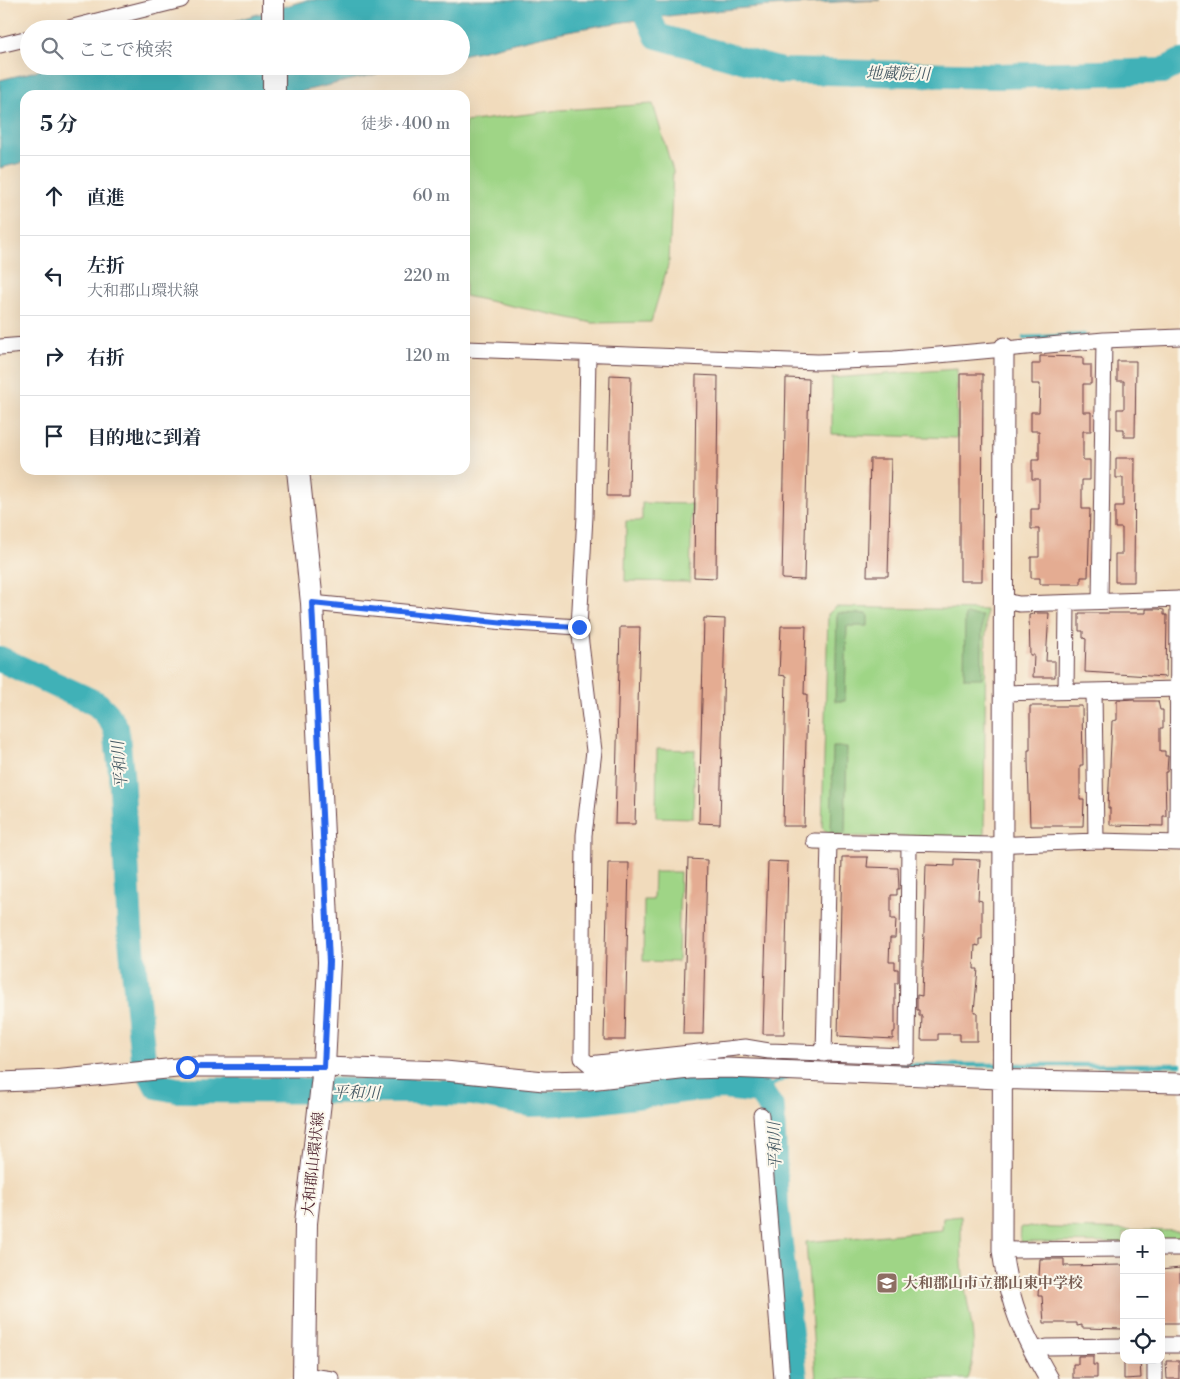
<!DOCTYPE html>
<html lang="ja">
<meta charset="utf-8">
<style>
:root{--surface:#fff;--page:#f6f6f7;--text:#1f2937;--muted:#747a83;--line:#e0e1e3}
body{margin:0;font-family:"Libre Bodoni","Noto Serif JP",serif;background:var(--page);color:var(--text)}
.controls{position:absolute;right:15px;bottom:15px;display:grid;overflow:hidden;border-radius:10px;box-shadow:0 5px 20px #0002}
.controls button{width:45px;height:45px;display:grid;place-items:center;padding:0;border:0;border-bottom:1px solid var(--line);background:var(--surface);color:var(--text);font:25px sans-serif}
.stop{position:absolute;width:15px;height:15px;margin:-11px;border:4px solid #2563eb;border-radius:50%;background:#fff}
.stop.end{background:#2563eb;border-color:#fff;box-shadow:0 1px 5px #0008}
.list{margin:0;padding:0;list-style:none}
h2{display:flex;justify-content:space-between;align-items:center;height:65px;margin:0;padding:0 20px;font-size:21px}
h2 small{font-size:16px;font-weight:400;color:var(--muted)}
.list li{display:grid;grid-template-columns:32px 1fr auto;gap:15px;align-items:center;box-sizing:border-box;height:80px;padding:0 20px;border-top:1px solid var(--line)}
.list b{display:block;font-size:19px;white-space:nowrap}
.list p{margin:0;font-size:16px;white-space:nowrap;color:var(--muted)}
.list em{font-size:16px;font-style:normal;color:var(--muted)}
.icon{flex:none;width:28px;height:28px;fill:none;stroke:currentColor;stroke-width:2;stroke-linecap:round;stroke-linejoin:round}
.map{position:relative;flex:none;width:1180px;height:1379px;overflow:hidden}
.search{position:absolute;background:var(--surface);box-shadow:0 5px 20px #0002;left:20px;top:20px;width:450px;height:55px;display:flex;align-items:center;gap:12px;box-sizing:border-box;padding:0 18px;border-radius:28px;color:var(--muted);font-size:19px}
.panel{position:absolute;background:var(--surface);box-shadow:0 5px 20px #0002;left:20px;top:90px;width:450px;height:385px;border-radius:15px}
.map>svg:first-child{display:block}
</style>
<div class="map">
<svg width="1180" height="1379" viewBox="0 0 1180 1379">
<rect width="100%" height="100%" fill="#fbf7ec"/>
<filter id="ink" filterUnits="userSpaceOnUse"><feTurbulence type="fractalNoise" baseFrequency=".02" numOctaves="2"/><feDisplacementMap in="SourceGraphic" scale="10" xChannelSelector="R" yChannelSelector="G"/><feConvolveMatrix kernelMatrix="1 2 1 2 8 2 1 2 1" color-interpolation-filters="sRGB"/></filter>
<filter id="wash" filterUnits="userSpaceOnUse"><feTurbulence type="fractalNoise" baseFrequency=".0096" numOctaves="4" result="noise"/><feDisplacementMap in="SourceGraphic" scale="20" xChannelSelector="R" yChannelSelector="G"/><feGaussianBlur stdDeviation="1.12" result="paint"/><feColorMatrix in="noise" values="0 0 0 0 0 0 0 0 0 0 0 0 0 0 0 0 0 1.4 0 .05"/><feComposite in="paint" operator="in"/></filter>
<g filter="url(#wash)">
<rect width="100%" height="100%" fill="#f1dbbc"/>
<path fill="#9fd586" stroke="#747a58" d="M653 104 673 171 669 262 651 322 593 323 465 296V122L560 110Z
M957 369V438L832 434V378Z
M642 503 692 504 690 582 625 581 626 521H642Z
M836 607 986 610 984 838 831 836 822 828 828 614Z
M657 749 695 750 693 818 656 817Z
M654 872H680L678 962 643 961 644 900H653Z
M961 1216C961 1236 961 1255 963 1275 967 1309 981 1346 968 1379H816L806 1242 942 1230 943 1218Z
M1021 1227 1180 1231V1243H1161V1233H1124V1243L1020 1242Z"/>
<path fill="#7fb673" stroke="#646a4f" d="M837 613 868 614V626H847L845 701H835Z
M965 615 982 616V678H964Z
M833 747H847L845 834H831Z"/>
<path fill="#40b1b7" stroke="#456871" d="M307 0H880C773 4 666 13 562 32 528 39 495 48 461 55V29H206Z
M56 66H412L286 95H25V162L0 168V80Z"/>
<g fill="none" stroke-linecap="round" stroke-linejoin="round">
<path stroke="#40b1b7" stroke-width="4.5" d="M1024 338 1084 335
M886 1065H999
M1006 1065H1180
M760 1091 785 1078"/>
<path stroke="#40b1b7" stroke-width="26" d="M641 0 657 36 781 71 999 76 1163 71 1180 62
M0 659 97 704 107 714 116 728 121 772 130 928 143 1059 157 1086 177 1090 416 1091 473 1093 530 1104 587 1102 691 1089 724 1087 760 1091 772 1109 776 1208 795 1379"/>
</g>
<g id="blocks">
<path fill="#e4ac92" d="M1040 356 1083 357V365H1091V384H1083V412H1091V431H1083V460H1090V480H1082V509H1090L1088 577H1081V584H1040V578H1031V557H1039V529H1031V509H1039V479H1032V460H1039V431H1031V412H1039L1040 384H1032V364H1040Z
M1117 361H1136L1135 437H1124V429H1117V409H1124V381H1117Z
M960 374H983L982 581H960Z
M610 375 631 376 629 496H607Z
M696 375 718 376 716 578 694 577Z
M786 378 809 379 804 580 782 579Z
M1116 458H1135L1134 582H1115V554H1122V528H1115V506H1123V478H1116Z
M870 459H891L888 576H867Z
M1146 609H1159L1164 610V615H1167L1166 677 1085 672 1086 639 1083 638V631H1079V613H1146Z
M1037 613H1049L1046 661H1055V677H1033L1034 655H1030L1029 615Z
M704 618 725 619 720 824 699 823Z
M781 626H806L804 694H807L804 826H783L786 676 779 675Z
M620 627H640L635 824H615Z
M1134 699V701H1158L1160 710H1163V728H1160V751H1165V756H1168L1167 772H1165L1166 816H1163V826L1110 825V808H1108L1112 721 1117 720V700Z
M1030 706H1082L1083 765H1080V800H1084L1083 826H1030L1028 761V750H1030Z
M842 857H868L867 867 898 868 899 889H897V895H891V919H896L895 938H890L889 962H895V969H898V983H895V1032H893V1039L838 1036Z
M688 859 707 860 703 1034H683Z
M954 859 980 860 978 900 982 901V939H979V946L975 945 974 969H978L974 1012H977V1041H960V1034H938V1040H921L922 1016H919V1010H917V995L922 996 926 865 954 866Z
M768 861 788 862 784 1034H763Z
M608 863H629L625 1040H604Z
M1040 1259H1064V1266L1124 1265V1329L1082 1328V1325L1077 1326V1323H1044L1042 1296H1038Z
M1180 1268V1323H1161V1270Z
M1078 1356H1093V1365H1097V1378H1073V1364H1078Z
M1124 1360H1140L1141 1378 1124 1379Z
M1166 1361H1179V1379H1167Z"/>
</g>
</g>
<g filter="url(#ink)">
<use href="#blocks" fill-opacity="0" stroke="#633b41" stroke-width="1"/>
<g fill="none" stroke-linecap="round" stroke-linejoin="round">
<g stroke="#633b41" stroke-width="17">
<path id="minor" d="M65 29 181 0
M0 45 29 38
M0 347 25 345
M465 349 818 362 894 359 1104 340 1180 337
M588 355 585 516 579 627 594 751 584 835 582 1058 589 1064 745 1047 769 1051 907 1056 909 844
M1004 601 1019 604 1180 599
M1100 601 1104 340
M312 603 515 623 579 627
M1066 691 1067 603
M1094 691 1096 841
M1004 693 1180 689
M814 841 989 845 1096 841 1180 843
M1177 843 1178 599
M824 1054 829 842
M761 1115 782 1379
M1161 1248H1180
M1002 1250 1124 1249
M1161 1345H1180
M1032 1350 1047 1347 1124 1346
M304 1375 332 1379
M1155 1379V1360"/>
</g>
<g stroke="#633b41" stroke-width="21">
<path id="tertiary" d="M1004 347 1002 1250C1009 1304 1022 1332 1049 1379
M0 1082 54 1080 187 1067H324L445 1071 544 1081 588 1080 689 1069 727 1068 1025 1080 1180 1083"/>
</g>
<g stroke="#633b41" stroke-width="24">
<path id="secondary" d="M273 0V29
M274 66V95
M298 470 312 603 329 962 324 1067 306 1223 304 1379"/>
</g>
<use href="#minor" stroke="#fff" stroke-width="15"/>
<use href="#tertiary" stroke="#fff" stroke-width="19"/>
<use href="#secondary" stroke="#fff" stroke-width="22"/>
</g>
</g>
<g fill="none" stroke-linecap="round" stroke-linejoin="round" filter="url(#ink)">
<path stroke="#2563eb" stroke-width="6" d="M187 1067H324L329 962 312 603 515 624 579 627"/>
</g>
<defs>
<g id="school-square" transform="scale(1.125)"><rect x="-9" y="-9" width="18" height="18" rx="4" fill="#8d6e63" stroke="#fbf7ec"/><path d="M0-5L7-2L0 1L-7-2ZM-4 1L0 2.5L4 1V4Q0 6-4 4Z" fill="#fff"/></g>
</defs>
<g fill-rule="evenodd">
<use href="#school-square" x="887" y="1283"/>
</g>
<g text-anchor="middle" stroke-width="4" stroke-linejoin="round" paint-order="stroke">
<g font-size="15" fill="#4a1f2b" stroke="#fbf7ec">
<text transform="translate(313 1164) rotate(-84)" y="5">大和郡山環状線</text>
</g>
<g font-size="15" font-weight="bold" fill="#785e54" stroke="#fbf7ec" text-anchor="start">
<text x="903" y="1288">大和郡山市立郡山東中学校</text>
</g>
<g font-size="16" font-style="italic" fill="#465963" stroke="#fbf7ec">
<text transform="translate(898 73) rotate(1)" y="6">地蔵院川</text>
<text transform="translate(119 765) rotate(-95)" y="6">平和川</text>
<text transform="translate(356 1092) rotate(1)" y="6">平和川</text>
<text transform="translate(774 1146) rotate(-92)" y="6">平和川</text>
</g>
</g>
</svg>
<div class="controls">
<button>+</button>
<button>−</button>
<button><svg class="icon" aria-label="locate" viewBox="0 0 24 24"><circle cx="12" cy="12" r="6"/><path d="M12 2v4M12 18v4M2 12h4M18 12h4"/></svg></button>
</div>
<div class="stop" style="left:187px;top:1067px"></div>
<div class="stop end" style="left:579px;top:627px"></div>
<div class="search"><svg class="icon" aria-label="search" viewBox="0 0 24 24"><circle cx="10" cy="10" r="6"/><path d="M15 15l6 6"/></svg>ここで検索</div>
<section class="panel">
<h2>5 分<small>徒歩 · 400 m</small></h2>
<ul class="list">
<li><svg class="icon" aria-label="ahead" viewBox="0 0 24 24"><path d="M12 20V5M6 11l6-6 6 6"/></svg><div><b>直進</b></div><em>60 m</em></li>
<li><svg class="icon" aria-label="left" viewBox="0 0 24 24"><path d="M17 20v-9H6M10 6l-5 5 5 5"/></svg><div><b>左折</b><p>大和郡山環状線</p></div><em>220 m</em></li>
<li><svg class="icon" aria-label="right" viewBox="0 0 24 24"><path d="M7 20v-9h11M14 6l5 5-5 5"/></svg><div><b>右折</b></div><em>120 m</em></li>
<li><svg class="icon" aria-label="arrive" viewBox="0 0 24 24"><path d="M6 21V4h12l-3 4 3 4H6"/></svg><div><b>目的地に到着</b></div></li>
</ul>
</section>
</div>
